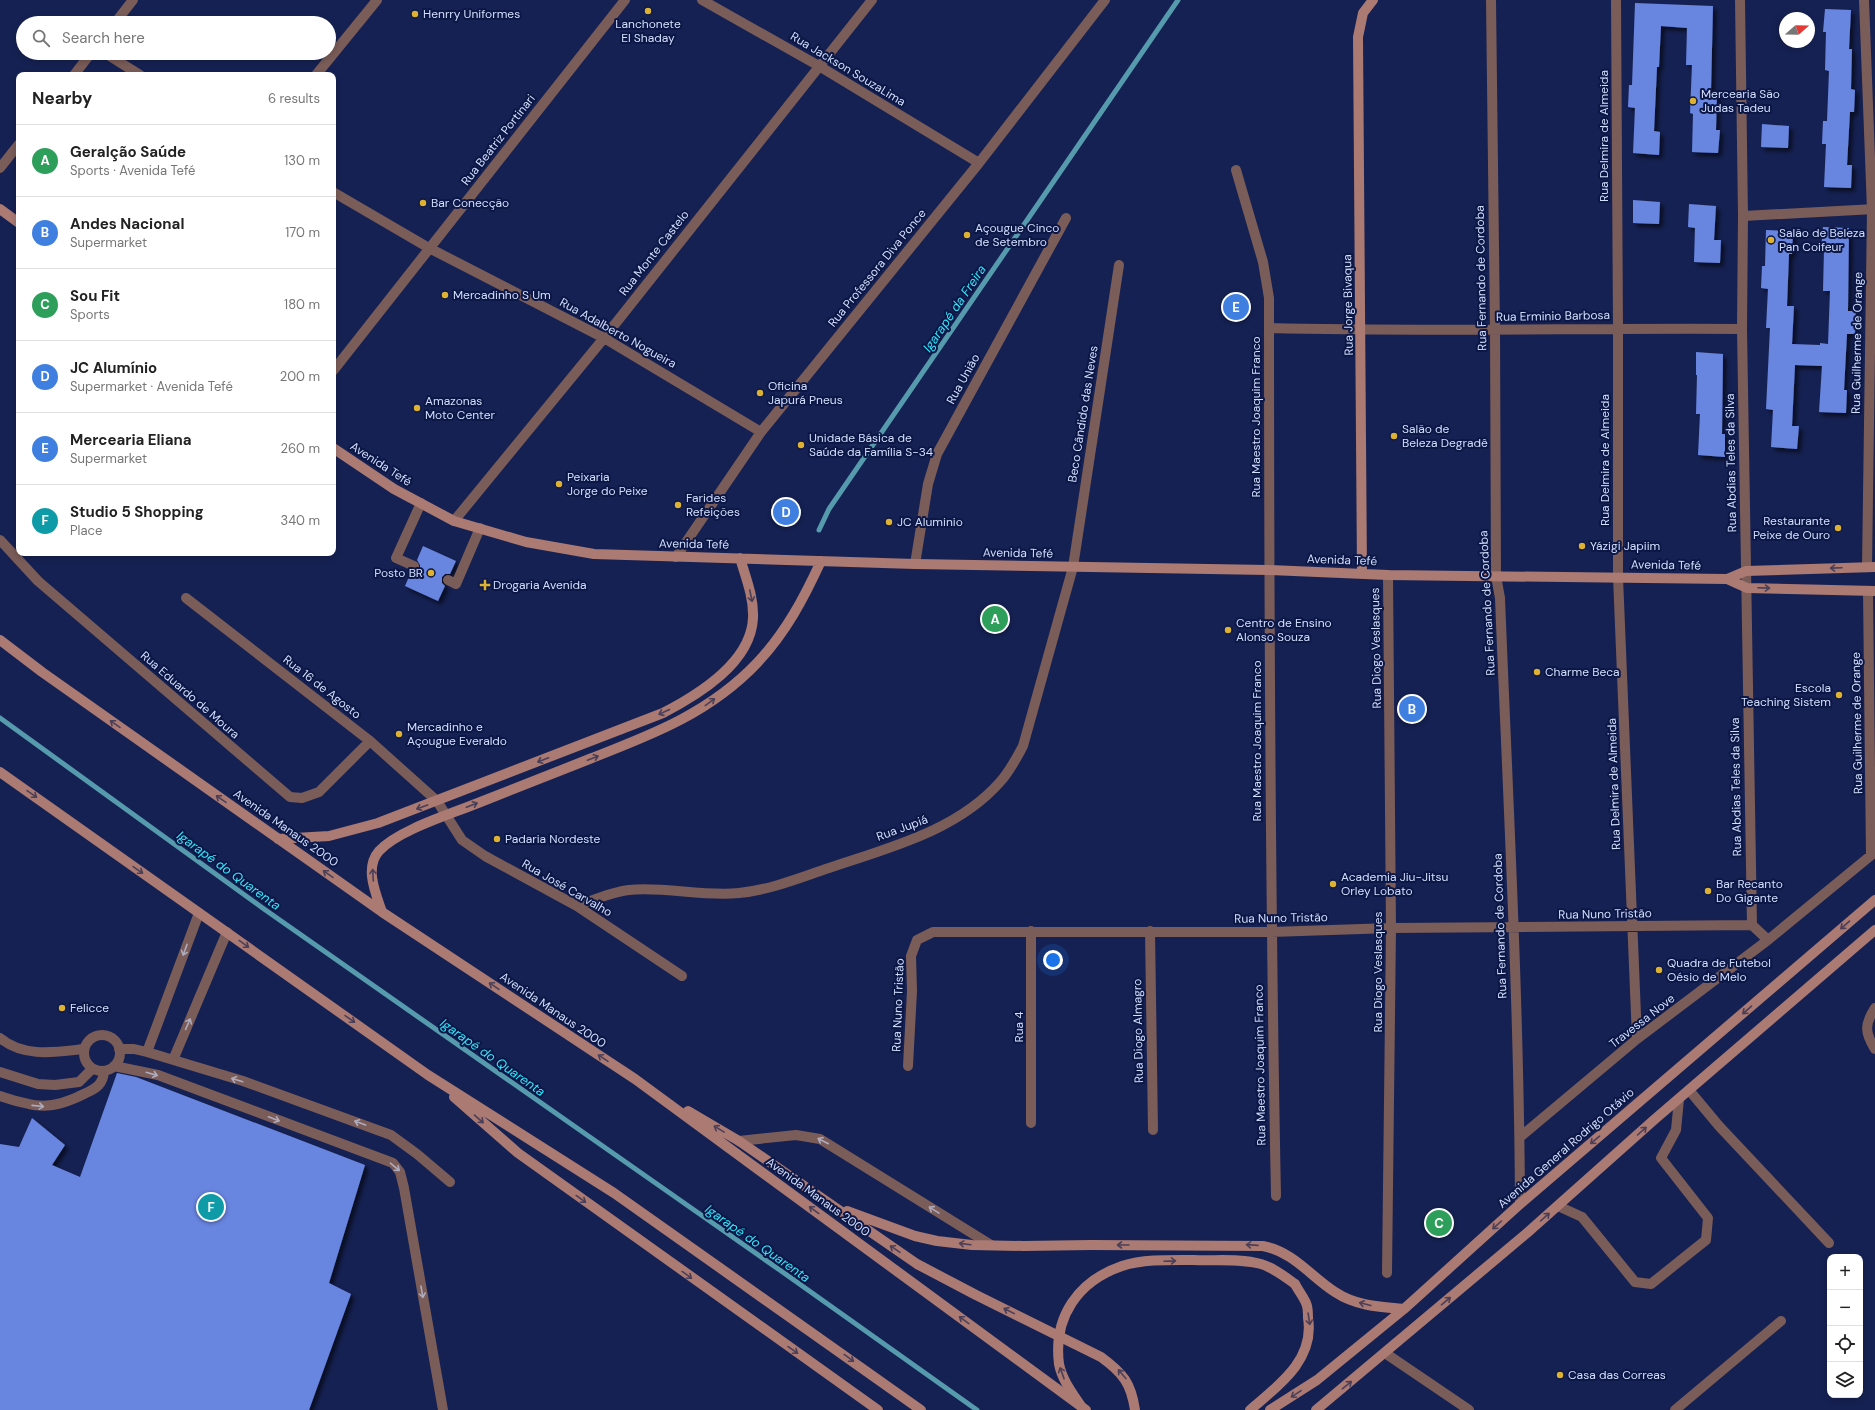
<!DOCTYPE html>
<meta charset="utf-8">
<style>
:root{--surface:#fff;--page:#f6f6f6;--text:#222;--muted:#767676;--line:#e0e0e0;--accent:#0b8043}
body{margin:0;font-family:"DM Sans",sans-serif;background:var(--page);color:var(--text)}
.controls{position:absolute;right:12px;bottom:12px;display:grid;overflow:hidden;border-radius:8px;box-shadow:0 2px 6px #0003}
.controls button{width:36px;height:36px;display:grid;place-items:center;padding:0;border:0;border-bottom:1px solid var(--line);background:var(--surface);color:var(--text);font:20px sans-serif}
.compass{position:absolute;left:1779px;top:12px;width:36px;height:36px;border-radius:50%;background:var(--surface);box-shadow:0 2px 6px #0003;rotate:70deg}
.you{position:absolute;left:1053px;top:960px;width:14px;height:14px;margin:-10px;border:3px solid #fff;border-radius:50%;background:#1a73e8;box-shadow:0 0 0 6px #1a73e833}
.badge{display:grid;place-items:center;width:26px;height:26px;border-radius:50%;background:var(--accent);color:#fff;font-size:13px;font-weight:700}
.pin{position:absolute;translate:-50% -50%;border:2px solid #fff;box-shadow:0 1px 4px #0006}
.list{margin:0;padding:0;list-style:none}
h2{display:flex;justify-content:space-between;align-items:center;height:52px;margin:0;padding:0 16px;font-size:17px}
h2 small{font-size:13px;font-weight:400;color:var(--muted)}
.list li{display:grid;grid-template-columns:26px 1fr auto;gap:12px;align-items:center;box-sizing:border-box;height:72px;padding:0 16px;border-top:1px solid var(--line)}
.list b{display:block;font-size:15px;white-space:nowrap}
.list p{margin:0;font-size:13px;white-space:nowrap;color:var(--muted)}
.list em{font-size:13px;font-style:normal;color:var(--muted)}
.icon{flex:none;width:22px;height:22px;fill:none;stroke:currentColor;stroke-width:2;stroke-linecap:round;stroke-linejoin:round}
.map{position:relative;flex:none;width:1875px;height:1410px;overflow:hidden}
.search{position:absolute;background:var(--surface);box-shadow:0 2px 6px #0003;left:16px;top:16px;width:320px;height:44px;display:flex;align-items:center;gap:10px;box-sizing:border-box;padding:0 14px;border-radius:22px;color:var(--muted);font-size:15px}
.panel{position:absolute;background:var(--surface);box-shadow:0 2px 6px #0003;left:16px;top:72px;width:320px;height:484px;border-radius:8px}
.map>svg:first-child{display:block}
</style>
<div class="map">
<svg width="1875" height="1410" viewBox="0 0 1875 1410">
<defs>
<filter id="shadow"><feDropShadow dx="3.5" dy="3.5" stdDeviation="2" flood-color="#0009"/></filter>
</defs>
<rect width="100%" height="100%" fill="#152152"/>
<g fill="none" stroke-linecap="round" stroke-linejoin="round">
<path stroke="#569aad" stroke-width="5" d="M819 530 829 509 1178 0
M0 718 264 909 784 1273 977 1410"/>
</g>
<path fill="#6885e0" filter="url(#shadow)" d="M1635 3 1713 6 1711 91 1717 92 1716 130H1720L1718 153 1692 152 1693 114 1690 113 1692 65H1686L1687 28 1661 26 1659 67H1657L1654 131 1660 132 1659 155 1633 153 1635 108 1628 107 1629 85H1632Z
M1825 9 1851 10 1849 49H1852L1851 89 1855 90 1854 112H1850L1847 165H1852L1851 188 1824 187 1826 144H1822L1823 121H1827L1829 71 1825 70 1826 32H1823Z
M1762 124 1789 126 1788 148 1761 147Z
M1633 200 1660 202 1659 224 1633 223Z
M1689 204 1716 206 1714 240H1721L1720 263 1694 262 1695 228 1688 227Z
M1823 227 1849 228 1848 311H1856L1855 334H1847L1844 390H1847L1846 413 1819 412 1822 366 1795 365 1792 426H1799L1797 449 1771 447 1773 410 1766 409 1770 328H1766L1768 289 1761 288 1762 266H1765L1766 230 1793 231 1792 254H1789L1787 306H1794L1792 344 1820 345V343L1828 344 1830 291H1823L1824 250H1821Z
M1696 352 1723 354 1722 434H1725V457L1698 455 1700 414H1696L1697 375H1696Z
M423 546 456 561 450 574H445L442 577V583L445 586 438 601 405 586 411 572H415L420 569V565L417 560Z
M117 1073 136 1077 365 1165 329 1283 351 1294 309 1410H0V1144L19 1147 32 1118 65 1145 52 1165 80 1177Z"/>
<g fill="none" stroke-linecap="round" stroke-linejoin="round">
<path stroke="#7a5c58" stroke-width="10" d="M414 566 396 558 421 503
M1073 567 1119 265
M448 580 456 584 480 528
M84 1053a18 18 0 1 1 36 0a18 18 0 1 1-36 0Z
M0 1038C24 1058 56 1052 84 1049
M119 1049H134L147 1052 243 1081 391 1135 417 1154 450 1182
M147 1052 199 913
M173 1060 227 932
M114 1066 158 1075 393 1163 400 1172 404 1188 443 1410
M0 1072 38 1084 55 1085 79 1082 92 1069
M1689 1090 1719 1126 1829 1243
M0 1096C36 1108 51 1111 86 1093 97 1088 103 1084 104 1071
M739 1141 796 1135 820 1139 991 1245
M1558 1206 1582 1217 1635 1282 1651 1284 1706 1240 1708 1218 1661 1158 1676 1130 1679 1099
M1385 1353 1469 1410
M1675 1410 1781 1321"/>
<path stroke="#7a5c58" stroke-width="10" d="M702 0 819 66 979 163
M1491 0 1495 330 1496 576 1500 598C1508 800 1519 1002 1520 1204
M1616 0 1618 328V577L1637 1039
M1740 0 1743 216 1742 329 1752 925
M1864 0 1872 210 1867 567
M115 23 133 0
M105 53 140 75
M74 75 91 53
M316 75 377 0
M0 168 19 144
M1236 170 1263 262 1269 298C1269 598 1270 897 1276 1196
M333 192 429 248 604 338 761 432
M1743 216 1875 209
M1269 328C1427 332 1584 328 1742 329
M333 371 625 0
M454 521 604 338 872 0
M0 540 38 581 290 797 302 798 319 792 370 741
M676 557 761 432 979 163 1105 0
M915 564 928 484 937 454 1066 218
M1868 591 1871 855
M186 598 370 741 437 801 462 840 485 856 577 906 682 976
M577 906C594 900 611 892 629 890 663 886 704 897 739 893 770 890 799 878 829 868 888 848 957 831 1000 782 1010 771 1016 759 1023 746L1073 567
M1031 931V1123
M1150 931 1153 1130
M1875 1008C1864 1025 1865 1033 1875 1049
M908 1066 912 991 911 956 917 940 933 932H1271L1391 928 1752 925 1768 940
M1520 1137 1637 1039 1768 940 1875 852
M1387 1273 1391 928 1388 575"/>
<path stroke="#aa7a73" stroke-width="10" d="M0 209 19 223
M333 448 394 489 454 521 526 542 594 554 915 564 1268 570 1388 575 1727 579 1746 571 1875 567
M1362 573 1358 37 1363 13 1373 0
M1727 579 1747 588 1875 591
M0 640 42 672 382 912 635 1079 1086 1410
M0 772 428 1075 614 1193 921 1410
M278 839 329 836 378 823 663 713C698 695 751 663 753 618 754 598 746 578 740 558
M382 912C376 894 364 868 379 851 398 830 451 814 478 803 516 788 554 773 592 758 654 734 711 712 758 662 786 632 804 598 821 561
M454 1097 518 1153 878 1410
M688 1111 739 1141 917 1264 976 1295 1101 1357C1123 1373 1131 1383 1135 1410
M847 1211 915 1236 937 1241 972 1245 1023 1246 1091 1245 1263 1246C1294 1252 1310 1276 1335 1292 1356 1306 1380 1307 1404 1309
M1250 1410C1278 1386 1315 1360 1308 1318 1308 1313 1308 1307 1306 1303 1303 1296 1298 1290 1295 1284
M1270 1410 1317 1380 1404 1309 1520 1204 1875 900
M1316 1410 1527 1233 1655 1119 1875 930"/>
<path stroke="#aa7a73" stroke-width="10" d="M1081 1406C1073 1394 1062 1380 1059 1364 1053 1317 1078 1281 1122 1266 1144 1259 1171 1260 1194 1260 1215 1261 1240 1258 1261 1264 1274 1268 1284 1276 1295 1284"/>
</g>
<defs><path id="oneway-shaft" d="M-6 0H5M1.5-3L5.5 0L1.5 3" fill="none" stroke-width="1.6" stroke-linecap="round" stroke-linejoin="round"/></defs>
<g stroke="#4b3f58">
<use href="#oneway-shaft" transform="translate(1836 568) rotate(178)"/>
<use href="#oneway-shaft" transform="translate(1764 588) rotate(2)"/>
<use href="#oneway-shaft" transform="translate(751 596) rotate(78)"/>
<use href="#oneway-shaft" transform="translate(710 702) rotate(-36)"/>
<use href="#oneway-shaft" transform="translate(664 712) rotate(155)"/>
<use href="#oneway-shaft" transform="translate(115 724) rotate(-145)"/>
<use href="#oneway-shaft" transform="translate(593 758) rotate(-21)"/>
<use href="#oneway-shaft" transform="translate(543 760) rotate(159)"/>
<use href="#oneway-shaft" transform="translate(32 794) rotate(35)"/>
<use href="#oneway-shaft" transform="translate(221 799) rotate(-145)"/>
<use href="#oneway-shaft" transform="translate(472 805) rotate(-21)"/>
<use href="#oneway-shaft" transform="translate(422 807) rotate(160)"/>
<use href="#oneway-shaft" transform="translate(138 870) rotate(35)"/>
<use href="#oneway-shaft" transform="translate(328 874) rotate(-145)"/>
<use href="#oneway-shaft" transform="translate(373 875) rotate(-93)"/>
<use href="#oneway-shaft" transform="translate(1845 925) rotate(139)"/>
<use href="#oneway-shaft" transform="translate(244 944) rotate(36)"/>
<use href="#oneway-shaft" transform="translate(494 986) rotate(-146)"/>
<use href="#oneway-shaft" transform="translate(1747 1010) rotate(139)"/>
<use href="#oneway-shaft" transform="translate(350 1019) rotate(35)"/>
<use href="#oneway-shaft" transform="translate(603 1058) rotate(-146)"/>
<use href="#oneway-shaft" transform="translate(479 1119) rotate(41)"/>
<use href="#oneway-shaft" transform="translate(719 1129) rotate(-149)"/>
<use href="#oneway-shaft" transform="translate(1642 1131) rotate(-42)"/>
<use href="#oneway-shaft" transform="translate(1595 1140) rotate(140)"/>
<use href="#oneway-shaft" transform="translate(581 1199) rotate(36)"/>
<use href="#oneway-shaft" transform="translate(814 1210) rotate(-144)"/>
<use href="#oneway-shaft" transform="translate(1545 1217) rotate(-42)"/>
<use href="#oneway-shaft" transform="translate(1497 1225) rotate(138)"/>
<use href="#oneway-shaft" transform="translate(965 1244) rotate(-173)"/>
<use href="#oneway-shaft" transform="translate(1123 1245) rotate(-180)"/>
<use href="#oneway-shaft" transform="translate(1252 1245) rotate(-176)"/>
<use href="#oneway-shaft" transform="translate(895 1249) rotate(-146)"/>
<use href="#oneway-shaft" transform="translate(1170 1261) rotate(-2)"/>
<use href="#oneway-shaft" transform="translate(687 1275) rotate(36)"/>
<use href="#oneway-shaft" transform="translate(1446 1301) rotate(-40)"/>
<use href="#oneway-shaft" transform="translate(1365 1304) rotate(-166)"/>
<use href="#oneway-shaft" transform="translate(1009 1311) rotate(-154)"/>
<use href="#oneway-shaft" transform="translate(1309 1319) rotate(81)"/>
<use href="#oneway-shaft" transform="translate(964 1320) rotate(-144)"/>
<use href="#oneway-shaft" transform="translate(793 1350) rotate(35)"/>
<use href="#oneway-shaft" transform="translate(849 1358) rotate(36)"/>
<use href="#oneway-shaft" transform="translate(1062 1373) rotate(-110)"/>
<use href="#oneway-shaft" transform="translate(1122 1374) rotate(-130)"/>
<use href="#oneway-shaft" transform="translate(1347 1385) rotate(-39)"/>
<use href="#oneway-shaft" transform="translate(1296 1394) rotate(146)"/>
</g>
<g stroke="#afabbc">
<use href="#oneway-shaft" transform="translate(185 950) rotate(110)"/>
<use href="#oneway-shaft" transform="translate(188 1024) rotate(-66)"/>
<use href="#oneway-shaft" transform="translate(152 1074) rotate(16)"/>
<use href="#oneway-shaft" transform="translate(237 1080) rotate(-163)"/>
<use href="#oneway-shaft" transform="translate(38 1106) rotate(6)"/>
<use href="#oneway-shaft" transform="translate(274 1119) rotate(21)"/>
<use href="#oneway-shaft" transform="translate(360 1123) rotate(-160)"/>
<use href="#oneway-shaft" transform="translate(823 1141) rotate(-153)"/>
<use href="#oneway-shaft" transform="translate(395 1167) rotate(40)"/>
<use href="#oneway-shaft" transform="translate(934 1210) rotate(-148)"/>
<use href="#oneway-shaft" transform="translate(422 1292) rotate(80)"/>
</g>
<g fill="#ddb233" stroke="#0c1746" stroke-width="1.5">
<circle cx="648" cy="11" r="4"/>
<circle cx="415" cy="14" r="4"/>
<circle cx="1693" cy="101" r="4"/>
<circle cx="423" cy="203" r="4"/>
<circle cx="967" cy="235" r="4"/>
<circle cx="1771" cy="240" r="4"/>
<circle cx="445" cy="295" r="4"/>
<circle cx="760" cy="393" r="4"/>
<circle cx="417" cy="408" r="4"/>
<circle cx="1394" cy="436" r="4"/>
<circle cx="801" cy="445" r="4"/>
<circle cx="559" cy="484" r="4"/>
<circle cx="678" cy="505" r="4"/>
<circle cx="889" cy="522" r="4"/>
<circle cx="1838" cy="528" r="4"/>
<circle cx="1582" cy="546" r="4"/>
<circle cx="431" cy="573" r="4"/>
<path d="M483 579h4v4h4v4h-4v4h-4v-4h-4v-4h4z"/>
<circle cx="1228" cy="630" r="4"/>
<circle cx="1537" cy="672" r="4"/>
<circle cx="1839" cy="695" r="4"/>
<circle cx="399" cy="734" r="4"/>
<circle cx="497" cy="839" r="4"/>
<circle cx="1333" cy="884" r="4"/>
<circle cx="1708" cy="891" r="4"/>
<circle cx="1659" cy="970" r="4"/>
<circle cx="62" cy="1008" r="4"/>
<circle cx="1560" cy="1375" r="4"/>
</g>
<g text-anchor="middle" stroke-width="4" stroke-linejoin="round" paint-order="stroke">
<g font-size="12" fill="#d3dffe" stroke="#0c1746" text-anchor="start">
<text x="423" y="18">Henrry Uniformes</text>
<text x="648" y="28" text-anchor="middle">Lanchonete<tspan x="648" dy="14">El Shaday</tspan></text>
<text x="1701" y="98">Mercearia São<tspan x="1701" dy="14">Judas Tadeu</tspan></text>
<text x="431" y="207">Bar Conecção</text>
<text x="975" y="232">Açougue Cinco<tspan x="975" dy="14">de Setembro</tspan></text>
<text x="1779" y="237">Salão de Beleza<tspan x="1779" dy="14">Pan Coifeur</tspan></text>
<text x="453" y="299">Mercadinho S Um</text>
<text x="768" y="390">Oficina<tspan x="768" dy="14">Japurá Pneus</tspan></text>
<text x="425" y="405">Amazonas<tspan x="425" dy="14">Moto Center</tspan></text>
<text x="1402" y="433">Salão de<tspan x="1402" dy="14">Beleza Degradê</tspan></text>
<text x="809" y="442">Unidade Básica de<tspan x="809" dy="14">Saúde da Família S-34</tspan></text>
<text x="567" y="481">Peixaria<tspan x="567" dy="14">Jorge do Peixe</tspan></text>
<text x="686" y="502">Farides<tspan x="686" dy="14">Refeições</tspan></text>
<text x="1830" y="525" text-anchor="end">Restaurante<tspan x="1830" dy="14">Peixe de Ouro</tspan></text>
<text x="897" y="526">JC Aluminio</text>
<text x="1590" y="550">Yázigi Japiim</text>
<text x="423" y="577" text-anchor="end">Posto BR</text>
<text x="493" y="589">Drogaria Avenida</text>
<text x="1236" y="627">Centro de Ensino<tspan x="1236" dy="14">Alonso Souza</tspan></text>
<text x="1545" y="676">Charme Beca</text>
<text x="1831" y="692" text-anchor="end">Escola<tspan x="1831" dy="14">Teaching Sistem</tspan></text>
<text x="407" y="731">Mercadinho e<tspan x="407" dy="14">Açougue Everaldo</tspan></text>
<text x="505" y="843">Padaria Nordeste</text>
<text x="1341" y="881">Academia Jiu-Jitsu<tspan x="1341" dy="14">Orley Lobato</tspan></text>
<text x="1716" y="888">Bar Recanto<tspan x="1716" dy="14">Do Gigante</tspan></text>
<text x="1667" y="967">Quadra de Futebol<tspan x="1667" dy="14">Oésio de Melo</tspan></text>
<text x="70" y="1012">Felicce</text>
<text x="1568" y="1379">Casa das Correas</text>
</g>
<g font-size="12" fill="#d3dffe" stroke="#0c1746">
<text transform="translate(848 69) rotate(31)" y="4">Rua Jackson SouzaLima</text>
<text transform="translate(1604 136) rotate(-90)" y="4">Rua Delmira de Almeida</text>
<text transform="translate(498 140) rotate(-52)" y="4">Rua Beatriz Portinari</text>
<text transform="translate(654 253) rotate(-52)" y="4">Rua Monte Castelo</text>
<text transform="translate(877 268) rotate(-51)" y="4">Rua Professora Diva Ponce</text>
<text transform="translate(1481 278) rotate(-91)" y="4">Rua Fernando de Cordoba</text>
<text transform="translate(1348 305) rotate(-91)" y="4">Rua Jorge Bivaqua</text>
<text transform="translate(1553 316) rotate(-1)" y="4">Rua Erminio Barbosa</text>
<text transform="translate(618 333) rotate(29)" y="4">Rua Adalberto Nogueira</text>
<text transform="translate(1857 343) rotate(-89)" y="4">Rua Guilherme de Orange</text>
<text transform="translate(963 379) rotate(-61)" y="4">Rua União</text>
<text transform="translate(1083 414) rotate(-81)" y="4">Beco Cândido das Neves</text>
<text transform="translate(1256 417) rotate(-90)" y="4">Rua Maestro Joaquim Franco</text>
<text transform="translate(1605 460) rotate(-90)" y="4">Rua Delmira de Almeida</text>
<text transform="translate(1731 463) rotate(-91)" y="4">Rua Abdias Teles da Silva</text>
<text transform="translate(381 464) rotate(33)" y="4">Avenida Tefé</text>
<text transform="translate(694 544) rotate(1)" y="4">Avenida Tefé</text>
<text transform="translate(1018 553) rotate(1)" y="4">Avenida Tefé</text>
<text transform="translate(1342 560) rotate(2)" y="4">Avenida Tefé</text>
<text transform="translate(1666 565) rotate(1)" y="4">Avenida Tefé</text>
<text transform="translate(1487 603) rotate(-93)" y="4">Rua Fernando de Cordoba</text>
<text transform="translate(1376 648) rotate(-91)" y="4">Rua Diogo Veslasques</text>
<text transform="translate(322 687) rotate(38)" y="4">Rua 16 de Agosto</text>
<text transform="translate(190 695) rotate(41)" y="4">Rua Eduardo de Moura</text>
<text transform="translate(1857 723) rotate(-91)" y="4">Rua Guilherme de Orange</text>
<text transform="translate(1257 741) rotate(-90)" y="4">Rua Maestro Joaquim Franco</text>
<text transform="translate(1614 784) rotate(-92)" y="4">Rua Delmira de Almeida</text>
<text transform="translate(1736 787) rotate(-91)" y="4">Rua Abdias Teles da Silva</text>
<text transform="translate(286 828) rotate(35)" y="4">Avenida Manaus 2000</text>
<text transform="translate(902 828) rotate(-20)" y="4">Rua Jupiá</text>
<text transform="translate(567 888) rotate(30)" y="4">Rua José Carvalho</text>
<text transform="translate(1605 914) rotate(-1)" y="4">Rua Nuno Tristão</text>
<text transform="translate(1281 918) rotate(-1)" y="4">Rua Nuno Tristão</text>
<text transform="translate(1500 926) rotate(-92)" y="4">Rua Fernando de Cordoba</text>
<text transform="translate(1378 972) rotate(-90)" y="4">Rua Diogo Veslasques</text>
<text transform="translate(898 1005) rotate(-88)" y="4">Rua Nuno Tristão</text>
<text transform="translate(553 1010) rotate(34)" y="4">Avenida Manaus 2000</text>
<text transform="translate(1642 1021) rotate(-38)" y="4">Travessa Nove</text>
<text transform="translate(1019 1027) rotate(-90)" y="4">Rua 4</text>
<text transform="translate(1138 1031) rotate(-91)" y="4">Rua Diogo Almagro</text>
<text transform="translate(1260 1065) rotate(-91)" y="4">Rua Maestro Joaquim Franco</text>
<text transform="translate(1566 1148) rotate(-41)" y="4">Avenida General Rodrigo Otávio</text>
<text transform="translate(818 1197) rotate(36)" y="4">Avenida Manaus 2000</text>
</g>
<g font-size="13" font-style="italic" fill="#34e5fc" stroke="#0c1746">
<text transform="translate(954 308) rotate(-56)" y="5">Igarapé da Freira</text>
<text transform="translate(229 870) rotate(36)" y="5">Igarapé do Quarenta</text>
<text transform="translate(493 1057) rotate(35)" y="5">Igarapé do Quarenta</text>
<text transform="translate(758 1243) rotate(35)" y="5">Igarapé do Quarenta</text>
</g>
</g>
</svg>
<div class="controls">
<button>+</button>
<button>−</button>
<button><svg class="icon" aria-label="locate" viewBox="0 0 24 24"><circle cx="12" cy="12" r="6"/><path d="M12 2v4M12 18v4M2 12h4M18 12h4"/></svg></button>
<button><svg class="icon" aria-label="layers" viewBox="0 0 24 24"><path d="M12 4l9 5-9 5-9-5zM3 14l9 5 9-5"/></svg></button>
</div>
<svg class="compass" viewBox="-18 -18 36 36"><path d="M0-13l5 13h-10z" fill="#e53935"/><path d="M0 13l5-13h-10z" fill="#767676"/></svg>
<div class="you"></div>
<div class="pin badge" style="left:995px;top:619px;background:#2e9e5b">A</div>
<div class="pin badge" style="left:1412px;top:709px;background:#3f7fe0">B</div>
<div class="pin badge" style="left:1439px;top:1223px;background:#2e9e5b">C</div>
<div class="pin badge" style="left:786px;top:512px;background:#3f7fe0">D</div>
<div class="pin badge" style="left:1236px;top:307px;background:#3f7fe0">E</div>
<div class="pin badge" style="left:211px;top:1207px;background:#0f9aa8">F</div>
<div class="search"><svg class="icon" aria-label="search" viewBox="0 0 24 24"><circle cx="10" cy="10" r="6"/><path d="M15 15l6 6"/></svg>Search here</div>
<section class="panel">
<h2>Nearby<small>6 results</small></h2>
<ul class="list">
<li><span class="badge" style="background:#2e9e5b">A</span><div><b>Geralção Saúde</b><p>Sports · Avenida Tefé</p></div><em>130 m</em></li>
<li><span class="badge" style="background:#3f7fe0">B</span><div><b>Andes Nacional</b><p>Supermarket</p></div><em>170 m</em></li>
<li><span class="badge" style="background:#2e9e5b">C</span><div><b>Sou Fit</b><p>Sports</p></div><em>180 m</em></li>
<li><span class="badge" style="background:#3f7fe0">D</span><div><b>JC Alumínio</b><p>Supermarket · Avenida Tefé</p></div><em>200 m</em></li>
<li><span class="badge" style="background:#3f7fe0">E</span><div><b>Mercearia Eliana</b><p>Supermarket</p></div><em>260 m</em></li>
<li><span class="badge" style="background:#0f9aa8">F</span><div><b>Studio 5 Shopping</b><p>Place</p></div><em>340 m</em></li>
</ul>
</section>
</div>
